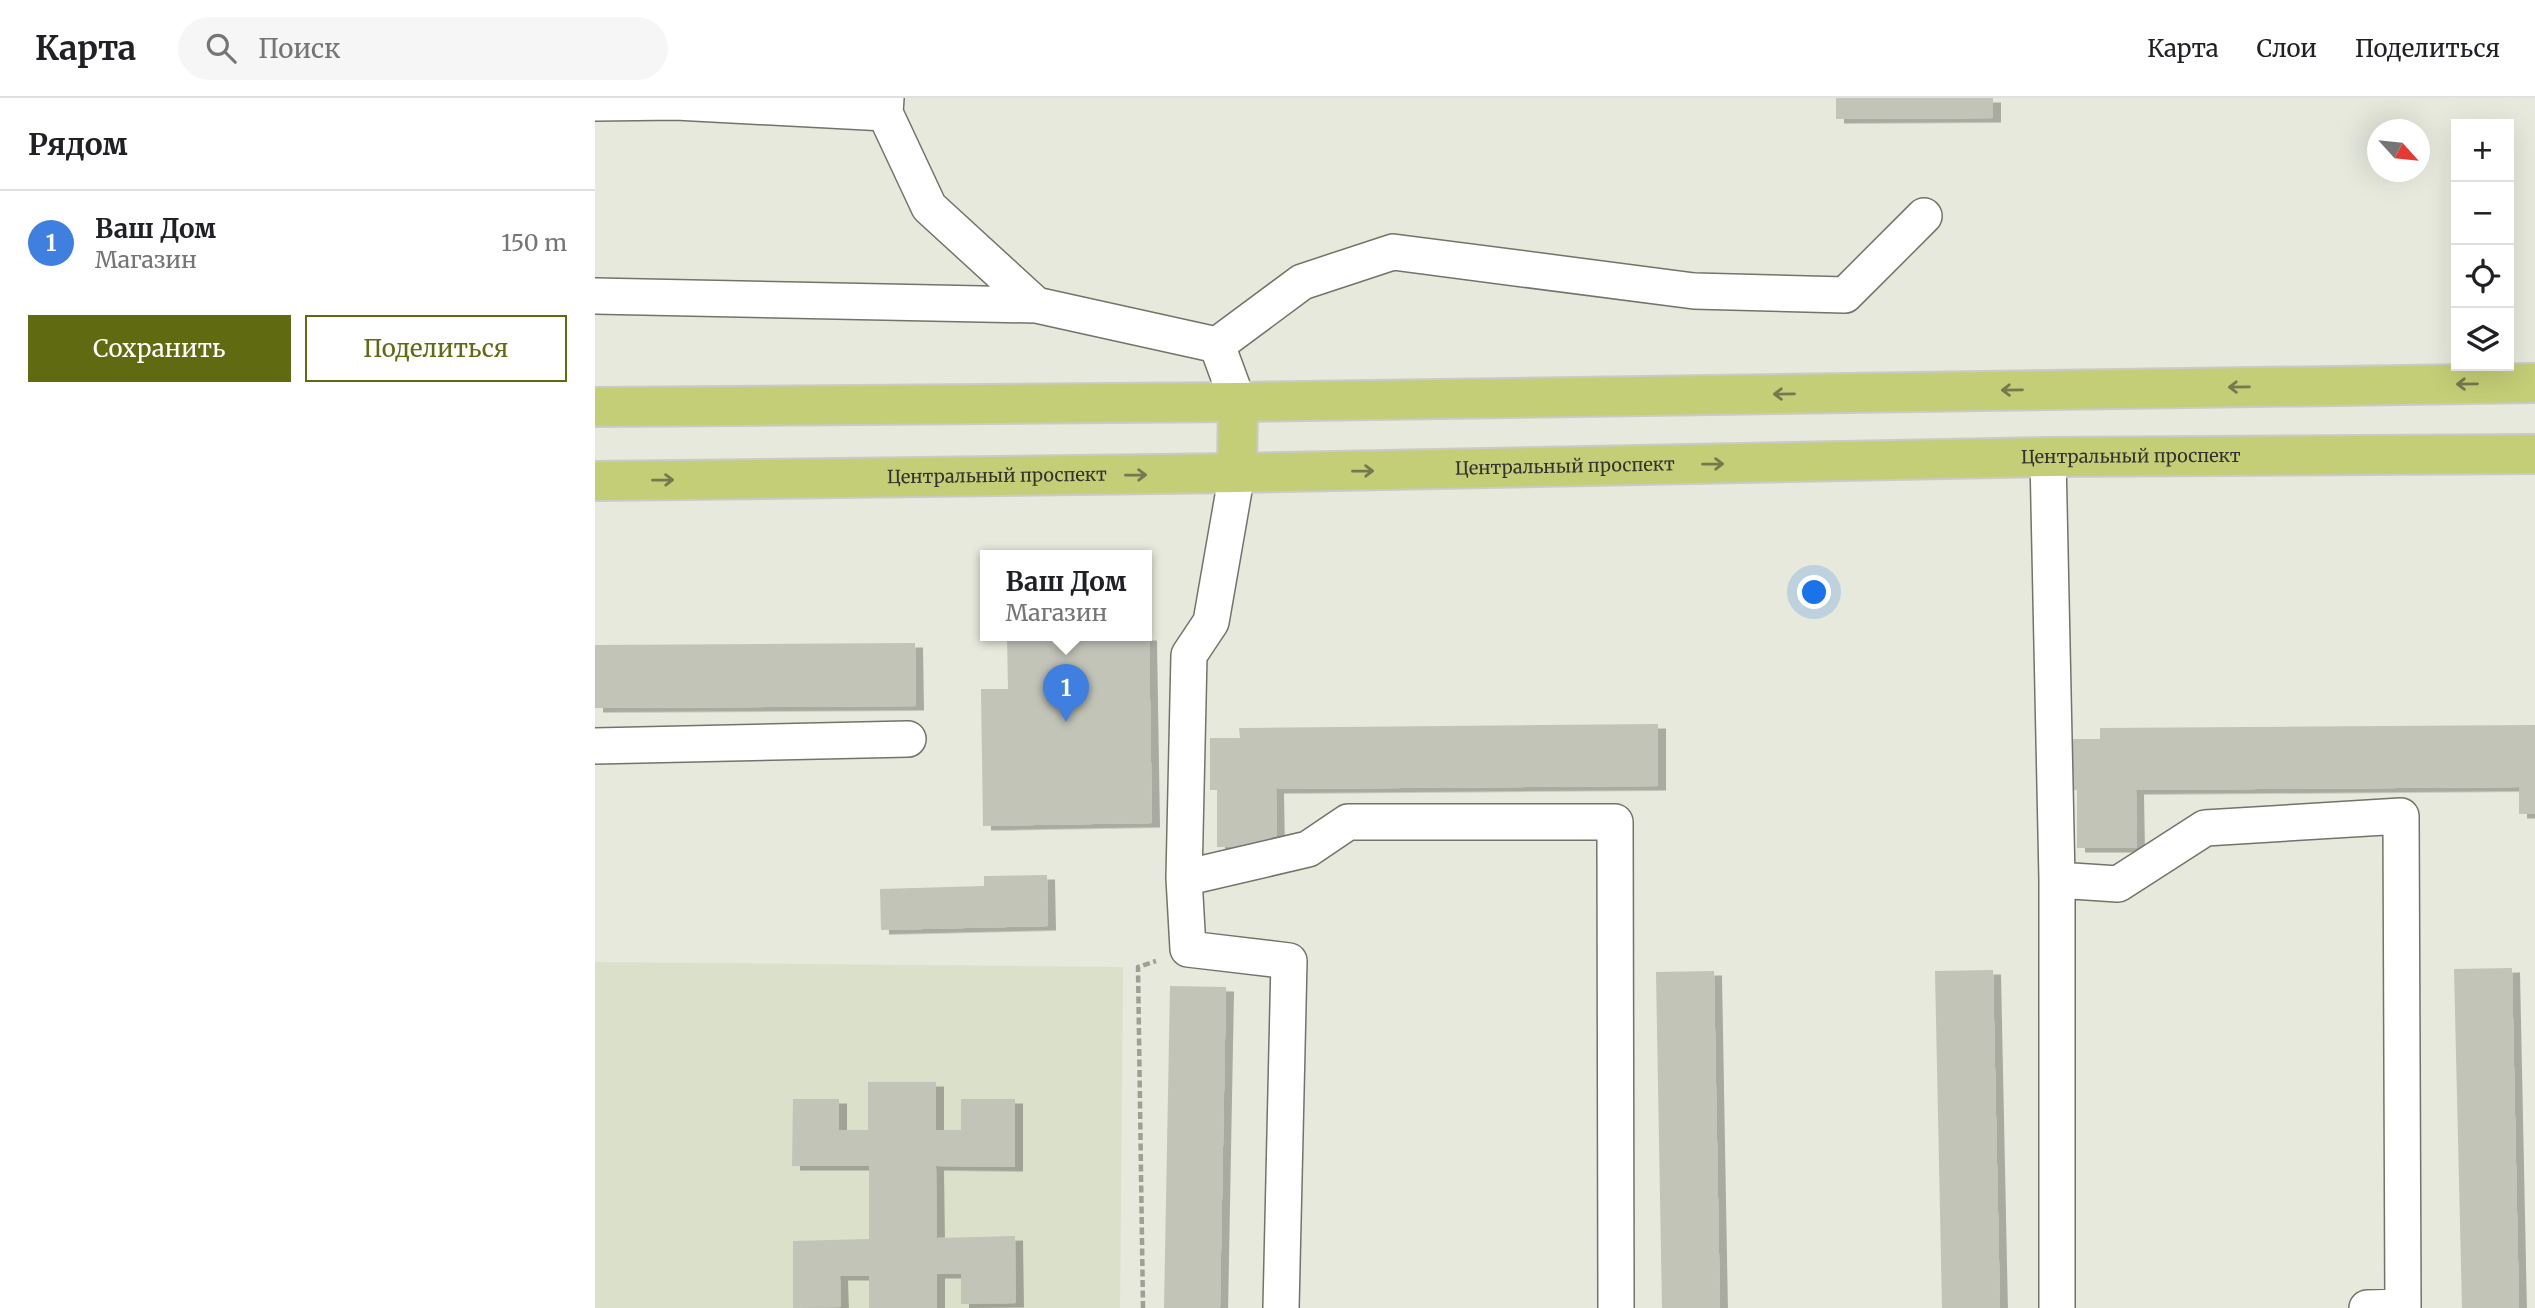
<!DOCTYPE html>
<html lang="ru">
<meta charset="utf-8">
<style>
:root{--surface:#fff;--page:#f6f6f6;--text:#202124;--muted:#757577;--line:#e0e0e0;--accent:#5f6a11}
body{margin:0;font-family:Merriweather,serif;background:var(--page);color:var(--text)}
.controls{position:absolute;right:21px;top:21px;display:grid;overflow:hidden;border-radius:0px;box-shadow:0 7px 28px #0002}
.controls button{width:63px;height:63px;display:grid;place-items:center;padding:0;border:0;border-bottom:2px solid var(--line);background:var(--surface);color:var(--text);font:35px sans-serif}
.compass{position:absolute;left:1772px;top:21px;width:63px;height:63px;border-radius:50%;background:var(--surface);box-shadow:0 7px 28px #0002;rotate:117deg}
.you{position:absolute;left:1220px;top:495px;width:24px;height:24px;margin:-18px;border:5px solid #fff;border-radius:50%;background:#1a73e8;box-shadow:0 0 0 10px #1a73e833}
.badge{display:grid;place-items:center;width:46px;height:46px;border-radius:50%;background:var(--accent);color:#fff;font-size:23px;font-weight:700}
.pin{position:absolute;translate:-50% -58px;filter:drop-shadow(0 2px 4px #0008)}
.pin::after{content:'';position:absolute;top:37px;width:24px;height:21px;background:inherit;clip-path:polygon(0 0,100% 0,50% 100%)}
.popup{position:absolute;left:385px;top:452px;width:172px;height:91px;box-sizing:border-box;display:grid;place-content:center;border-radius:0px;background:var(--surface);filter:drop-shadow(0 2px 5px #0005);font-size:23px;white-space:nowrap;color:var(--muted)}
.popup b{font-size:26px;color:var(--text)}
.popup::after{content:'';position:absolute;left:50%;top:100%;margin-left:-14px;border:14px solid transparent;border-top-color:var(--surface)}
.list{margin:0;padding:0;list-style:none}
h2{display:flex;justify-content:space-between;align-items:center;height:91px;margin:0;padding:0 28px;font-size:30px}
h2 small{font-size:23px;font-weight:400;color:var(--muted)}
.list li{display:grid;grid-template-columns:46px 1fr auto;gap:21px;align-items:center;box-sizing:border-box;height:105px;padding:0 28px;border-top:2px solid var(--line)}
.list b{display:block;font-size:26px;white-space:nowrap}
.list p{margin:0;font-size:23px;white-space:nowrap;color:var(--muted)}
.list em{font-size:23px;font-style:normal;color:var(--muted)}
.actions{display:flex;gap:14px;padding:21px 28px}
.actions a{flex:1;padding:16px 0;border:2px solid var(--accent);border-radius:0px;text-align:center;font-size:24px;color:var(--accent)}
.actions .main{background:var(--accent);color:#fff}
.icon{flex:none;width:38px;height:38px;fill:none;stroke:currentColor;stroke-width:2;stroke-linecap:round;stroke-linejoin:round}
.map{position:relative;flex:none;width:1940px;height:1210px;overflow:hidden}
header{display:flex;align-items:center;gap:42px;box-sizing:border-box;height:98px;padding:0 35px;background:var(--surface);border-bottom:2px solid var(--line)}
header strong{font-size:33px}
nav{display:flex;gap:38px;margin-inline-start:auto;font-size:24px}
.search{width:490px;height:63px;background:var(--page);display:flex;align-items:center;gap:18px;box-sizing:border-box;padding:0 24px;border-radius:38px;color:var(--muted);font-size:26px}
main{display:flex}
aside{flex:1;background:var(--surface)}
.map>svg:first-child{display:block}
</style>
<header>
<strong>Карта</strong>
<div class="search"><svg class="icon" aria-label="search" viewBox="0 0 24 24"><circle cx="10" cy="10" r="6"/><path d="M15 15l6 6"/></svg>Поиск</div>
<nav><a>Карта</a><a>Слои</a><a>Поделиться</a></nav>
</header>
<main>
<aside>
<h2>Рядом<small></small></h2>
<ul class="list">
<li><span class="badge" style="background:#3f7fe0">1</span><div><b>Ваш Дом</b><p>Магазин</p></div><em>150 m</em></li>
</ul>
<div class="actions"><a class="main">Сохранить</a><a>Поделиться</a></div>
</aside>
<div class="map">
<svg width="1940" height="1210" viewBox="0 0 1940 1210">
<defs>
<filter id="shadow"><feDropShadow dx="8" dy="4.5" stdDeviation="0" flood-color="#0004"/></filter>
</defs>
<rect width="100%" height="100%" fill="#e6e9dc"/>
<path fill="#dbe0cb" d="M0 864 528 869 525 1210H0Z"/>
<path fill="#c1c4b7" filter="url(#shadow)" d="M1241 0H1398V20L1241 21Z
M412 538H554L557 725 388 728 386 591H413Z
M320 545 321 608 0 610V547Z
M1063 626V688L681 691 682 749H622V692H615V640H645L644 630Z
M1940 627V716H1924V689L1541 692 1542 750H1482V692L1475 693V641H1505V630Z
M452 777 453 828 286 832 285 791 389 788V778Z
M1917 870 1924 1210H1867L1859 871Z
M1398 872 1405 1210H1347L1340 873Z
M1119 873 1125 1210H1067L1061 874Z
M575 888 631 889 625 1210H569Z
M273 984H341V1032H366V1001H420V1069L341 1068 342 1140 420 1138 421 1205 366 1206V1176H342V1210H274V1178H245L246 1209 198 1210V1143L274 1141V1068H197L198 1001H244V1032H273Z"/>
<g fill="none" stroke-linecap="round" stroke-linejoin="round">
<g stroke="#727469" stroke-width="38">
<path id="minor" d="M291 0 290 15 334 109 441 207
M0 5 81 4 290 15
M0 198 441 207 622 247 643 304
M622 247 707 184 798 154 1099 193 1250 197 1329 118
M1453 359 1462 782V1210
M642 375 616 524 594 557 589 780 593 851 694 863 686 1210
M0 648 313 641
M589 780 713 751 753 724H1020L1021 1210
M1462 782 1523 786 1610 730 1806 718 1808 1209 1772 1210"/>
</g>
<g stroke="#cacac9" stroke-width="42">
<g id="major">
<path d="M0 309 643 304 1940 285"/>
<path d="M642 375 643 304"/>
<path id="s1" d="M0 383 642 375 1453 359 1940 356"/>
</g>
</g>
<path stroke="#9ea096" stroke-width="4.5" stroke-dasharray="7 3.5" stroke-linecap="butt" d="M548 1210 543 869 561 863"/>
<use href="#minor" stroke="#fff" stroke-width="35"/>
<use href="#major" stroke="#c4ce76" stroke-width="38"/>
</g>
<defs><path id="oneway-shaft" d="M-6 0H5M1.5-3L5.5 0L1.5 3" fill="none" stroke-width="1.6" stroke-linecap="round" stroke-linejoin="round" transform="scale(1.75)"/></defs>
<g stroke="#74794e">
<use href="#oneway-shaft" transform="translate(1872 286) rotate(179)"/>
<use href="#oneway-shaft" transform="translate(1644 289) rotate(179)"/>
<use href="#oneway-shaft" transform="translate(1417 292) rotate(179)"/>
<use href="#oneway-shaft" transform="translate(1189 296) rotate(179)"/>
<use href="#oneway-shaft" transform="translate(1118 366) rotate(-1)"/>
<use href="#oneway-shaft" transform="translate(768 373) rotate(-1)"/>
<use href="#oneway-shaft" transform="translate(541 377) rotate(-1)"/>
<use href="#oneway-shaft" transform="translate(68 382) rotate(-1)"/>
</g>
<g text-anchor="middle" stroke-width="5" stroke-linejoin="round" paint-order="stroke">
<g font-size="18" fill="#32332e" stroke="#fff">
<text dy="6" stroke="none"><textPath href="#s1" startOffset="1536">Центральный проспект</textPath></text>
<text dy="6" stroke="none"><textPath href="#s1" startOffset="970">Центральный проспект</textPath></text>
<text dy="6" stroke="none"><textPath href="#s1" startOffset="402">Центральный проспект</textPath></text>
</g>
</g>
</svg>
<div class="controls">
<button>+</button>
<button>−</button>
<button><svg class="icon" aria-label="locate" viewBox="0 0 24 24"><circle cx="12" cy="12" r="6"/><path d="M12 2v4M12 18v4M2 12h4M18 12h4"/></svg></button>
<button><svg class="icon" aria-label="layers" viewBox="0 0 24 24"><path d="M12 4l9 5-9 5-9-5zM3 14l9 5 9-5"/></svg></button>
</div>
<svg class="compass" viewBox="-18 -18 36 36"><path d="M0-13l5 13h-10z" fill="#e53935"/><path d="M0 13l5-13h-10z" fill="#757577"/></svg>
<div class="you"></div>
<div class="pin badge" style="left:471px;top:624px;background:#3f7fe0">1</div>
<div class="popup"><b>Ваш Дом</b>Магазин</div>
</div>
</main>
